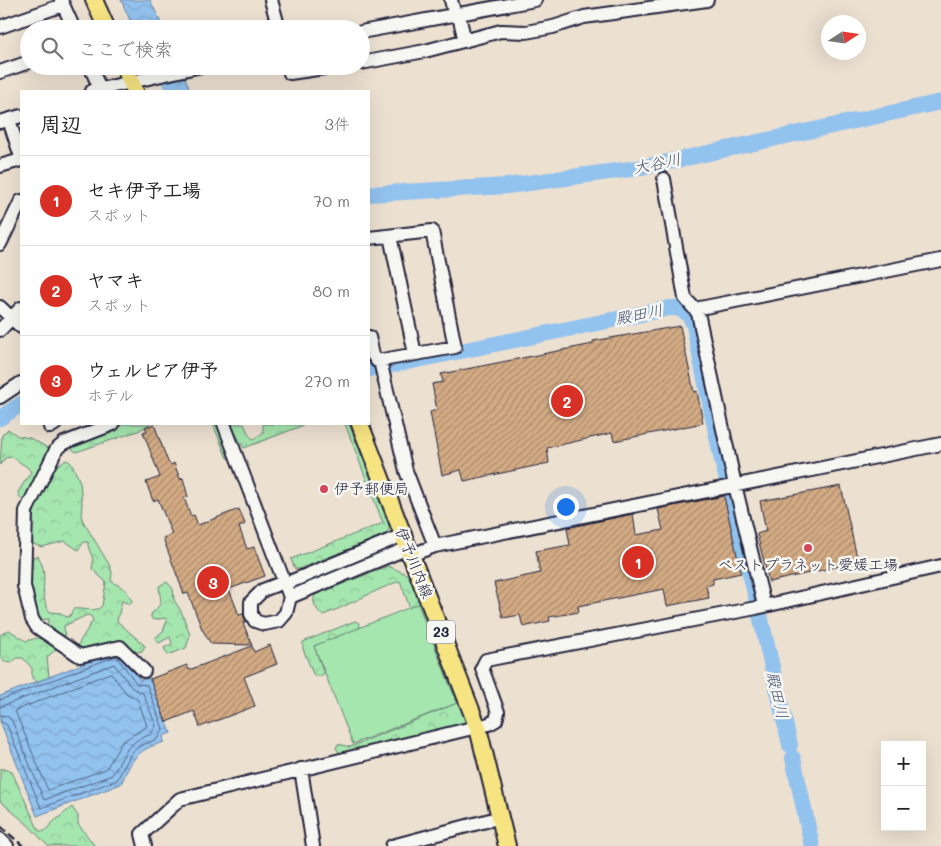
<!DOCTYPE html>
<html lang="ja">
<meta charset="utf-8">
<style>
:root{--surface:#fff;--page:#f6f6f6;--text:#222;--muted:#767676;--line:#e0e0e0;--accent:#d93025}
body{margin:0;font-family:Mali,"Klee One",sans-serif;background:var(--page);color:var(--text)}
.controls{position:absolute;right:15px;bottom:15px;display:grid;overflow:hidden;border-radius:0px;box-shadow:0 5px 20px #0002}
.controls button{width:45px;height:45px;display:grid;place-items:center;padding:0;border:0;border-bottom:1px solid var(--line);background:var(--surface);color:var(--text);font:25px sans-serif}
.compass{position:absolute;left:821px;top:15px;width:45px;height:45px;border-radius:50%;background:var(--surface);box-shadow:0 5px 20px #0002;rotate:78deg}
.you{position:absolute;left:565px;top:506px;width:18px;height:18px;margin:-12px;border:4px solid #fff;border-radius:50%;background:#1a73e8;box-shadow:0 0 0 8px #1a73e833}
.badge{display:grid;place-items:center;width:32px;height:32px;border-radius:50%;background:var(--accent);color:#fff;font-size:16px;font-weight:700}
.pin{position:absolute;translate:-50% -50%;border:2px solid #fff;box-shadow:0 1px 5px #0006}
.list{margin:0;padding:0;list-style:none}
h2{display:flex;justify-content:space-between;align-items:center;height:65px;margin:0;padding:0 20px;font-size:21px}
h2 small{font-size:16px;font-weight:400;color:var(--muted)}
.list li{display:grid;grid-template-columns:32px 1fr auto;gap:15px;align-items:center;box-sizing:border-box;height:90px;padding:0 20px;border-top:1px solid var(--line)}
.list b{display:block;font-size:19px;white-space:nowrap}
.list p{margin:0;font-size:16px;white-space:nowrap;color:var(--muted)}
.list em{font-size:16px;font-style:normal;color:var(--muted)}
.icon{flex:none;width:28px;height:28px;fill:none;stroke:currentColor;stroke-width:2;stroke-linecap:round;stroke-linejoin:round}
.map{position:relative;flex:none;width:941px;height:846px;overflow:hidden}
.search{position:absolute;background:var(--surface);box-shadow:0 5px 20px #0002;left:20px;top:20px;width:350px;height:55px;display:flex;align-items:center;gap:12px;box-sizing:border-box;padding:0 18px;border-radius:28px;color:var(--muted);font-size:19px}
.panel{position:absolute;background:var(--surface);box-shadow:0 5px 20px #0002;left:20px;top:90px;width:350px;height:335px;border-radius:0px}
.map>svg:first-child{display:block}
</style>
<div class="map">
<svg width="941" height="846" viewBox="0 0 941 846">
<defs>
<pattern id="forest-crowns" width="20" height="18" patternUnits="userSpaceOnUse" patternTransform="scale(1.25)"><rect width="20" height="18" fill="#a5e5ae"/><path d="M2 6a3 3 0 1 1 6 0M12 15a3 3 0 1 1 6 0" fill="none" stroke="#8ec497"/></pattern>
<pattern id="water-waves" width="16" height="10" patternUnits="userSpaceOnUse" patternTransform="scale(1.25)"><rect width="16" height="10" fill="#92c2ee"/><path d="M0 5q4-4 8 0t8 0" fill="none" stroke="#7ea6cd"/></pattern>
<pattern id="building-hatch" width="6" height="6" patternUnits="userSpaceOnUse" patternTransform="scale(1.25)"><rect width="6" height="6" fill="#d3ab84"/><path d="M-1 1l2-2M0 6l6-6M5 7l2-2" fill="none" stroke="#ab8b6d"/></pattern>
</defs>
<rect width="100%" height="100%" fill="#ece0d1"/>
<filter id="ink" filterUnits="userSpaceOnUse"><feTurbulence type="fractalNoise" baseFrequency=".02" numOctaves="2"/><feDisplacementMap in="SourceGraphic" scale="10" xChannelSelector="R" yChannelSelector="G"/><feConvolveMatrix kernelMatrix="1 2 1 2 8 2 1 2 1" color-interpolation-filters="sRGB"/></filter>
<g filter="url(#ink)">
<path fill="url(#forest-crowns)" stroke="#648474" d="M123 424H150L138 431 76 452 71 448 77 441Z
M213 424H220L232 460 227 458Z
M230 424H244L249 435 253 439 263 433V424L304 425 244 448Z
M345 424H349L389 523V530L386 534 299 569H295L291 559 383 523Z
M8 429 18 436 30 438 50 449 24 501 20 498 18 492 31 472 27 467 12 457 5 458 0 465 2 435Z
M67 460 72 464 80 482 82 504 81 515 83 521 110 566 112 573 111 581 126 590 132 601 130 604 122 601 117 621 145 646 142 651 133 653C108 635 105 647 78 650L79 643 93 620 91 616 87 615 64 626 65 642 47 657 49 677 37 682 32 678V668L23 658H17L12 663 5 662 0 656V635L9 630 26 641 37 638 51 642 46 628 49 619 40 620C30 602 30 577 33 557L38 556C51 578 36 591 50 612L61 613 66 617 70 616 73 609C81 608 89 611 98 609L102 606 106 582 92 569C96 554 87 553 88 542H84L78 550 65 541 42 547 33 544C26 525 44 465 67 460Z
M388 566 411 576 466 721 461 725 340 754 336 748 338 744 350 747 457 703 418 605 410 608 400 581C373 591 353 603 326 614L322 615C317 610 311 602 315 595Z
M167 582 173 589 174 600 182 613 190 635 186 648 168 655 164 648 172 644 170 637 159 643 155 638 163 631 167 621 165 618 153 620 151 618V614C165 601 160 603 159 586Z
M355 621 359 623 360 628 314 646 324 673 321 676H314L303 649V642Z
M0 768 12 772 39 831H45L52 823 72 807 78 816V824L95 846H48L27 824 0 801Z"/>
<path fill="#a5e5ae" stroke="#648474" d="M418 604 457 703 353 744 314 646Z"/>
<path fill="url(#water-waves)" stroke="#6582a6" d="M121 0H150L164 29H134Z
M166 66H181L190 91H173Z
M116 651H119L140 680 150 678 171 733 163 736 164 742C136 750 132 759 121 784L37 816 0 721V696Z"/>
<g fill="none" stroke-linecap="round" stroke-linejoin="round">
<path stroke="#4f6283" stroke-width="1" d="M111 673 126 693 138 700 147 726 122 742 106 769 48 790 15 711Z
M0 700 116 656 137 684 147 685 163 729 157 739 140 746 132 752 117 780 41 808 7 725 0 721
M0 707 114 664 132 688 143 693 156 726 151 734 137 740 128 748 112 775 44 800 12 721 7 716 0 715"/>
<path stroke="#92c2ee" stroke-width="16" d="M163 66 174 91
M369 194 507 186 645 167 941 102
M388 366 670 308C683 307 690 314 694 326L721 456 757 601
M369 369 373 368
M0 418 21 404
M760 615 790 745
M793 758 812 846"/>
</g>
<path fill="url(#building-hatch)" stroke="#22223b" d="M680 326 694 392 697 391 703 423 614 441 612 433 547 448 549 463 464 481 461 470 442 475 430 412 437 410 432 384 443 382 441 374 593 344V341Z
M154 424 168 462 171 465 174 463 180 479 183 478 188 497 184 498 191 516 194 515 198 525 239 509 245 524 239 527 247 549 254 547 265 576 229 589 239 615 243 614 246 622 243 623 252 645 211 644 202 629 188 593 184 594 163 538 172 534 158 499 153 501 146 482 160 477 143 432 147 431 145 427Z
M841 486 858 562 769 582 757 534 766 531 760 501Z
M724 496 741 573 713 579V584L706 586 709 598 667 606 664 589 578 606 579 612 549 617 550 621 523 627 520 615 503 618 494 583 540 573 536 551 570 545 567 528 633 514 636 535 663 530 658 509Z
M270 645 277 664 244 677 255 706 200 727 194 711 166 722 150 679 187 665 189 670 252 646 254 652Z"/>
<g fill="none" stroke-linecap="round" stroke-linejoin="round">
<g stroke="#22223b" stroke-width="16">
<path id="minor" d="M61 0 74 29
M271 0 279 29
M451 0 455 16
M459 16 465 41
M0 27 63 5
M361 32 535 0
M361 63 425 51 501 31 526 32 553 27 584 17 707 0
M90 66 101 91
M288 66 290 73 338 66
M0 72 29 62
M92 91 201 66
M9 120 21 157
M0 122 21 116
M0 166 21 160
M664 179 685 298 698 313 735 485 764 605
M390 236 415 354
M369 238 432 231 455 347 377 361 373 355 369 337
M0 244 21 201
M0 307 21 327
M695 309 941 260
M0 330 21 308
M380 361 406 471 435 546
M0 397 21 383
M113 424 64 443 56 450 26 511 24 586 32 619 37 627 80 656 120 647 144 671
M224 424 290 597 286 613 279 621 264 624 255 621 251 614V602L263 590 284 582
M50 427 55 424
M411 555 435 546 941 444
M285 584 403 535
M290 597 408 548
M301 769 313 846
M0 839 7 846
M145 846 142 834 180 799 489 724 496 720 498 712 482 668 486 660 756 608 941 566
M392 846 501 817"/>
</g>
<g stroke="#22223b" stroke-width="20">
<path id="major" d="M94 0 107 29
M124 66 135 91
M360 424 478 728 507 846"/>
</g>
<use href="#minor" stroke="#f6f6f2" stroke-width="12"/>
<use href="#major" stroke="#f6e381" stroke-width="16"/>
<path stroke="#22223b" stroke-width="2.5" stroke-dasharray="8 4" stroke-linecap="butt" d="M0 826 23 846"/>
</g>
</g>
<g fill="#d1495b" stroke="#f6f6f2" stroke-width="2">
<circle cx="324" cy="489" r="5"/>
<circle cx="808" cy="548" r="5"/>
</g>
<g text-anchor="middle" stroke-width="5" stroke-linejoin="round" paint-order="stroke">
<rect fill="#f6f6f2" stroke="#626272" stroke-width="1" x="427" y="620.5" width="28" height="23" rx="4"/>
<g font-size="14" font-weight="bold" fill="#22223b">
<text x="441" y="637">23</text>
</g>
<g font-size="15" fill="#22223b" stroke="#f6f6f2" text-anchor="start">
<text x="334" y="494">伊予郵便局</text>
<text x="808" y="570" text-anchor="middle">ベストプラネット愛媛工場</text>
</g>
<g font-size="15" fill="#22223b" stroke="#f6f6f2">
<text transform="translate(414 563) rotate(68)" y="5">伊予川内線</text>
</g>
<g font-size="16" font-style="italic" fill="#445271" stroke="#f6f6f2">
<text transform="translate(657 163) rotate(-11)" y="6">大谷川</text>
<text transform="translate(639 314) rotate(-11)" y="6">殿田川</text>
<text transform="translate(778 695) rotate(77)" y="6">殿田川</text>
</g>
</g>
</svg>
<div class="controls">
<button>+</button>
<button>−</button>
</div>
<svg class="compass" viewBox="-18 -18 36 36"><path d="M0-13l5 13h-10z" fill="#e53935"/><path d="M0 13l5-13h-10z" fill="#767676"/></svg>
<div class="you"></div>
<div class="pin badge" style="left:638px;top:562px">1</div>
<div class="pin badge" style="left:567px;top:401px">2</div>
<div class="pin badge" style="left:213px;top:582px">3</div>
<div class="search"><svg class="icon" aria-label="search" viewBox="0 0 24 24"><circle cx="10" cy="10" r="6"/><path d="M15 15l6 6"/></svg>ここで検索</div>
<section class="panel">
<h2>周辺<small>3件</small></h2>
<ul class="list">
<li><span class="badge">1</span><div><b>セキ伊予工場</b><p>スポット</p></div><em>70 m</em></li>
<li><span class="badge">2</span><div><b>ヤマキ</b><p>スポット</p></div><em>80 m</em></li>
<li><span class="badge">3</span><div><b>ウェルピア伊予</b><p>ホテル</p></div><em>270 m</em></li>
</ul>
</section>
</div>
